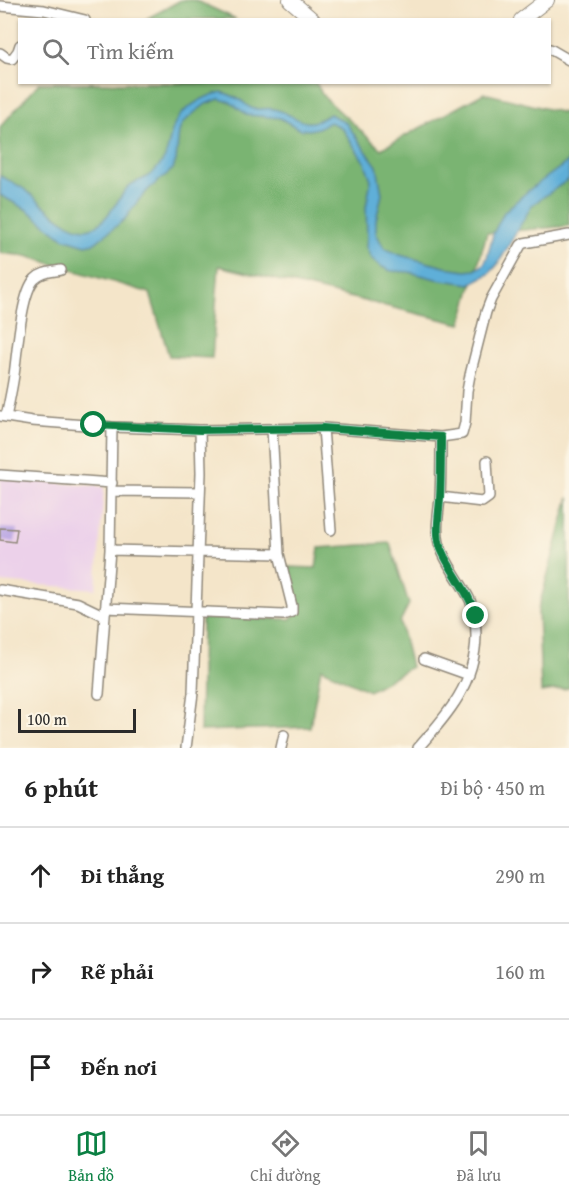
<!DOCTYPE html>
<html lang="vi">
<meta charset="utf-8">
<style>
:root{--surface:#fff;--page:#f6f6f6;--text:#222;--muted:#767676;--line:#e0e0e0;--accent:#0b8043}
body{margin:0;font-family:"Gentium Book Plus",serif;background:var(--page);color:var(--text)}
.scale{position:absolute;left:18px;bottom:15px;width:118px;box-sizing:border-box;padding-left:6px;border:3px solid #2b2b2b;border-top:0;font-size:16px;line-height:21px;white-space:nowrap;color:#2b2b2b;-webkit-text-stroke:4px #fcf5e5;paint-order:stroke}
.stop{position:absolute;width:18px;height:18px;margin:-14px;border:4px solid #0b8043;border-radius:50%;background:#fff}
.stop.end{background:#0b8043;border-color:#fff;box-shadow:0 2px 6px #0008}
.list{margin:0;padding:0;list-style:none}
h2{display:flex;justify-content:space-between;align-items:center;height:78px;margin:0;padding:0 24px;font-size:26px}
h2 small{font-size:20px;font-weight:400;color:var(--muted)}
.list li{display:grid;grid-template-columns:39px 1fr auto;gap:18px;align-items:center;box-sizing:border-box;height:96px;padding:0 24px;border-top:2px solid var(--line)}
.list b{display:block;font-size:22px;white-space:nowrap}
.list em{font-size:20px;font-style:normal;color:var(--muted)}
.icon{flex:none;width:33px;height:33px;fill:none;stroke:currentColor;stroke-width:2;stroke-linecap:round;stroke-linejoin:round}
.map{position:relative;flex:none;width:569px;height:748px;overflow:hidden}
.search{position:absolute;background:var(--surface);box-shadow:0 2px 4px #0004;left:18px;right:18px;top:18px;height:66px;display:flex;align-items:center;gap:15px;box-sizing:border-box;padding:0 21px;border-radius:0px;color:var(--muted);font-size:22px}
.sheet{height:366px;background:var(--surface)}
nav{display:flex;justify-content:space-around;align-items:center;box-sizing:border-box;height:84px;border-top:2px solid var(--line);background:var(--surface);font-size:16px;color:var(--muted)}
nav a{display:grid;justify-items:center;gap:3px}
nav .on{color:var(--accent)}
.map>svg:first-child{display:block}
</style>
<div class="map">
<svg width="569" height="748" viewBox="0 0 569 748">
<rect width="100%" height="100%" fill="#fcf5e5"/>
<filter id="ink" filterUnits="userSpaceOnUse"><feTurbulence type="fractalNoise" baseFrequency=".0167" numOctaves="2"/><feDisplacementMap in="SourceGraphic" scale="12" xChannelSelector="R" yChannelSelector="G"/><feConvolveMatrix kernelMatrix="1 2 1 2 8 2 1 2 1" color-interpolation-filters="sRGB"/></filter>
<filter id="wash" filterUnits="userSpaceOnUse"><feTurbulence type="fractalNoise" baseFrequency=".008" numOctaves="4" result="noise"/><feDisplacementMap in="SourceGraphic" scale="24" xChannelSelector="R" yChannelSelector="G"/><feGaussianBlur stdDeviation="1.35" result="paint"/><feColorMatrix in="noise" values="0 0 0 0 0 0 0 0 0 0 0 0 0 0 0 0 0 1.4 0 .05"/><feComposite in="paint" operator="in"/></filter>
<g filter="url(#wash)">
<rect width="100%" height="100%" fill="#f4e5c9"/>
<path fill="#ecd1ea" d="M0 478 104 487 96 589 0 582Z"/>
<path fill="#7ab472" stroke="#52704e" stroke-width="1.5" d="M181 0H195L236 19H146Z
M39 83H316L324 97 381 149 484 93 568 114 569 226 487 233 461 324 219 266 212 358 169 356 150 293 26 256 0 253V127Z
M569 497V688L541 692 538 610Z
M390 543 409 604 400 622 411 667 369 691 321 668 310 727 200 731 202 618 290 619 298 612 288 567 316 568 319 548Z"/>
<path fill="#5eafd8" stroke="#446d82" stroke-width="1.5" d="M222 92C228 94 234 96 240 100 244 102 247 106 251 108 259 111 266 107 274 109 300 116 302 132 330 114L346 123 377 166 382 194 376 220V233L384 248 400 255 452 269 466 271 475 270 483 265 487 258 493 234 504 212 529 190 569 161V179L532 205 498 264 489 274 470 284 436 279 409 272 391 271 380 266 371 258 366 247 367 236 366 207 371 180 365 163 342 128 330 122 318 128 309 130 299 129 280 118 247 115 230 102 219 99 206 104 194 113 182 124 179 132 176 160 173 169 149 189 138 201 125 219 95 243 86 245 63 238 27 210 0 195V176C8 180 17 184 24 189 41 201 63 228 85 229 100 229 110 212 118 201 122 196 124 190 129 186 134 182 139 181 145 178 152 174 160 166 164 159 169 150 169 138 173 128 179 109 204 96 222 92Z"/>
<g id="blocks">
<path fill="#bba8e3" d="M0 528 17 529 15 542 0 540Z"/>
</g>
</g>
<g filter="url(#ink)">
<use href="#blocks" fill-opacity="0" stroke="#90887a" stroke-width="1.5"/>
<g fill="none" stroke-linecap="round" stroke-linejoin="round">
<g stroke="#90887a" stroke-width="12">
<path id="minor" d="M0 6 44 10 85 20
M550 49 569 60
M0 53 7 58 12 59 18 51 20 45
M0 416 32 421 112 427 200 430 323 428 441 437 462 434 465 423 467 391 470 375 486 312 491 299 521 245 524 243 569 235
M6 417C9 403 12 389 14 375 17 355 21 292 35 279 42 272 51 272 61 270
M323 428 331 530
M0 475 112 483
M112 491 200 492
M440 497 482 502 489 497 487 461
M110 550 279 554
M0 590 78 603 105 616
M105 608 283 615 292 612V606L279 554 272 429
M424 659 469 675
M99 694 110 550 112 427
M186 748 193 693 201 473 200 430
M281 748 284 735
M418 748C448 714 475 684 476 636 476 623 475 612 470 600 461 581 445 564 439 543 435 527 439 513 440 497 441 477 441 457 441 437"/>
</g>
<g stroke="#90887a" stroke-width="16">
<path id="secondary" d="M290 0 313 20
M521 20 547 0"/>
</g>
<use href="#minor" stroke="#fff" stroke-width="9"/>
<use href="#secondary" stroke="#fff" stroke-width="14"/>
</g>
</g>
<g fill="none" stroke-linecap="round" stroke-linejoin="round" filter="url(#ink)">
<path stroke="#0b8043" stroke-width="8" d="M94 425 200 430 323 428 441 437C441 458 441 478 440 498 439 516 435 532 441 549 451 573 469 591 476 616"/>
</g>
</svg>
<div class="scale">100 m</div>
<div class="stop" style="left:94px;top:425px"></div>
<div class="stop end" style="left:476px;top:616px"></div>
<div class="search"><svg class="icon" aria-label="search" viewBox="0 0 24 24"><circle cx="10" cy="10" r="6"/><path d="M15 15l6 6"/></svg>Tìm kiếm</div>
</div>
<section class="sheet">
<h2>6 phút<small>Đi bộ · 450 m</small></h2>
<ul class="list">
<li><svg class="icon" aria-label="ahead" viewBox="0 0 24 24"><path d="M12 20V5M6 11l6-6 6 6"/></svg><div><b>Đi thẳng</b></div><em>290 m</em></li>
<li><svg class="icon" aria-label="right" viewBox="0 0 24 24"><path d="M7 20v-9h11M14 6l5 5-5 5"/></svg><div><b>Rẽ phải</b></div><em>160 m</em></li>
<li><svg class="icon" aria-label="arrive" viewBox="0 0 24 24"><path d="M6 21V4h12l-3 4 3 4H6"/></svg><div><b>Đến nơi</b></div></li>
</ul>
</section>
<nav>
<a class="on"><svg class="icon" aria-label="map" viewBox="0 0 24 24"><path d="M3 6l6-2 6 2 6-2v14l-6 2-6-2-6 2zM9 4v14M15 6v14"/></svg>Bản đồ</a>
<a><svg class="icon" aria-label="directions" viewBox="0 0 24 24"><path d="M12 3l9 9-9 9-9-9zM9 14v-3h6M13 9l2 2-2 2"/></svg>Chỉ đường</a>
<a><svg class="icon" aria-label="saved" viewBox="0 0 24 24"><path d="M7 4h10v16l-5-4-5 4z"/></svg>Đã lưu</a>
</nav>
